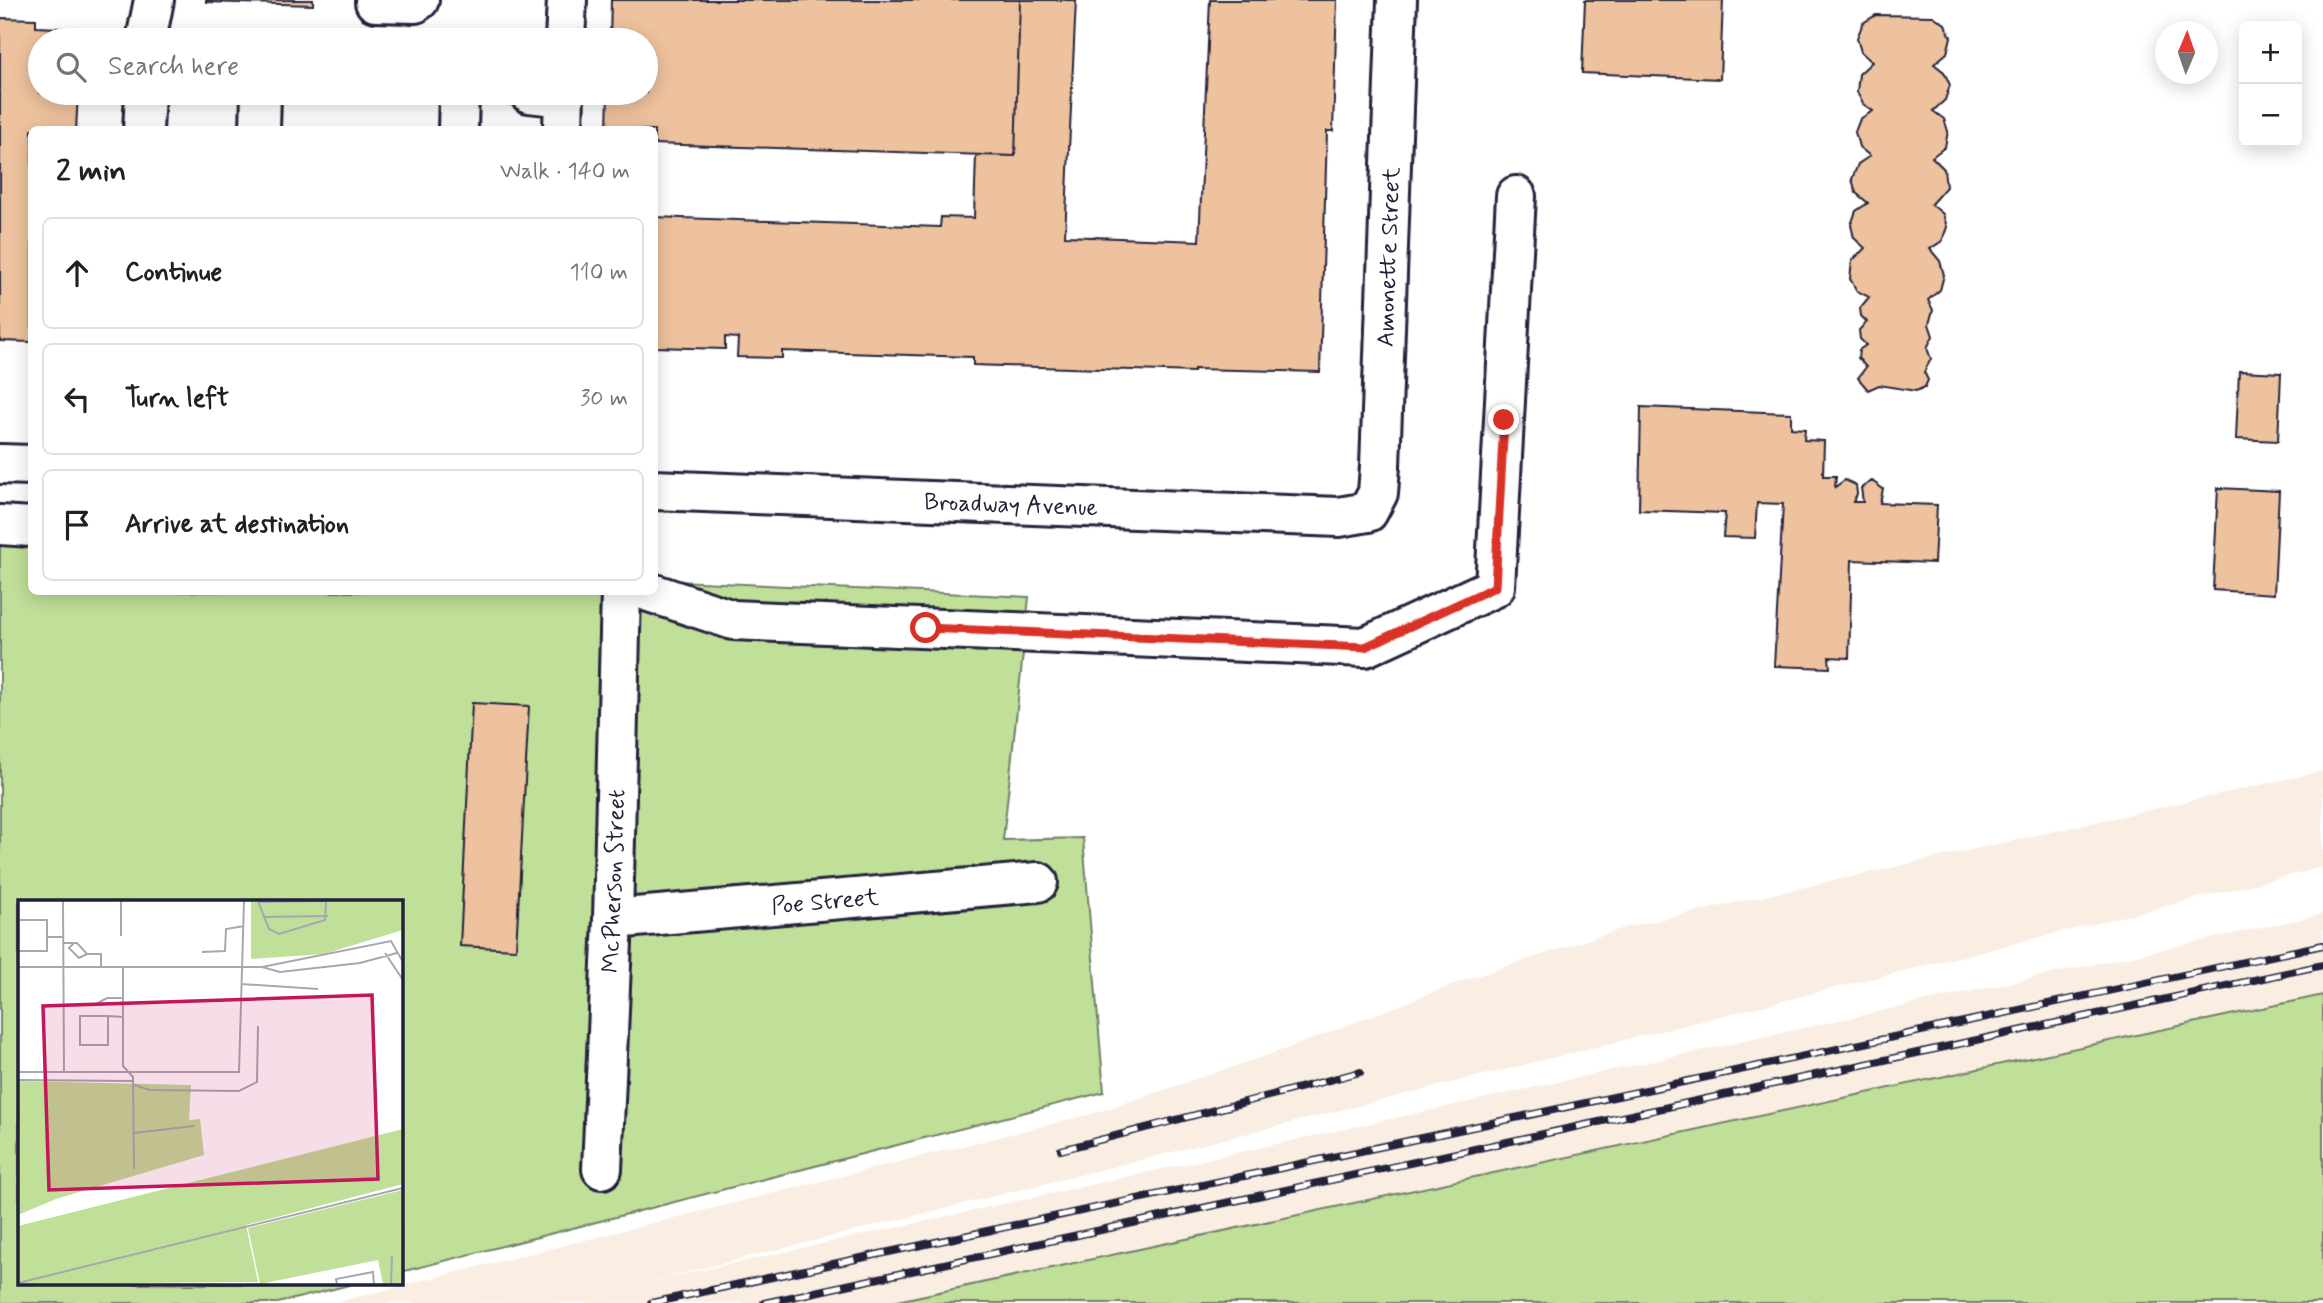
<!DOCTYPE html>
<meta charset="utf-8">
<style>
:root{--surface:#fff;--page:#f6f6f6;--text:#202124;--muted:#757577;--line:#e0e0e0}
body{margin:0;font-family:Mynerve,sans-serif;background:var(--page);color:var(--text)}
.controls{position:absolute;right:21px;top:21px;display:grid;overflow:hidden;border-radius:10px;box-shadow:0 4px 18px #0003}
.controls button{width:63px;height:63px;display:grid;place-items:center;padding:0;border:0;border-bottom:2px solid var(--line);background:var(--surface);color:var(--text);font:35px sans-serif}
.compass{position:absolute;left:2155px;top:21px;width:63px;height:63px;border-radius:50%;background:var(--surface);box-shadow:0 4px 18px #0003;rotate:2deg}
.stop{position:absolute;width:21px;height:21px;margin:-16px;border:5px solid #d93025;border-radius:50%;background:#fff}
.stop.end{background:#d93025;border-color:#fff;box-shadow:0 2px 7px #0008}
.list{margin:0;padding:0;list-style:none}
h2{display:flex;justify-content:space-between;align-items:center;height:91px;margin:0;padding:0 28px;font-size:30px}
h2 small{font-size:23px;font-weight:400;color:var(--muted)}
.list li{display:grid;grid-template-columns:46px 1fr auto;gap:21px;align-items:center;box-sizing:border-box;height:112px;margin:0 14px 14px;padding:0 14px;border:2px solid var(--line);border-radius:10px}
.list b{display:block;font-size:26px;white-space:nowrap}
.list em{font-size:23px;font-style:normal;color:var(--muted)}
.icon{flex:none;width:38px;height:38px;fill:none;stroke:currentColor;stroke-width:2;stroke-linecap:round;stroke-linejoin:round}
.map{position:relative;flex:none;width:2323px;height:1303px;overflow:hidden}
.search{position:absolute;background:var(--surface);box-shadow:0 4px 18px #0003;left:28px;top:28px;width:630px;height:77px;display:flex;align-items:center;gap:18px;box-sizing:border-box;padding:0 24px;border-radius:38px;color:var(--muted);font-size:26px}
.panel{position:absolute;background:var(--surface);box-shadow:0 4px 18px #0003;left:28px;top:126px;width:630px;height:469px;border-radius:10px}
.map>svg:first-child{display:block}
</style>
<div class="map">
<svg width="2323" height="1303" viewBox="0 0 2323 1303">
<rect width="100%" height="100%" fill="#fff"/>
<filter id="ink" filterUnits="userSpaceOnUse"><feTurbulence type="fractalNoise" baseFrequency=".0143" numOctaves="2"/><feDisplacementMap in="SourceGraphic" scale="14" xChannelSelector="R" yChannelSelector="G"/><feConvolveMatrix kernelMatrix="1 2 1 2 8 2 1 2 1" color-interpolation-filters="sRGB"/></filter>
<g filter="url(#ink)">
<path fill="#faede2" d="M2323 771V867L635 1285 2323 914V1138L1491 1303H333L1095 1113 1286 1049 1468 979 1627 927Z"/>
<path fill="#c0df98" stroke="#71806a" stroke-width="2" d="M0 533 31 535 32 592H654L655 580 1029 597 1003 840 1083 838 1104 1092 401 1272V902H19V1284H353L278 1303H0Z
M2323 995V1303H888Z"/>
<path fill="#eec29e" stroke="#22223b" stroke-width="2" d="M206 0H313V5L206 2Z
M611 0H1020L1015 156 654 144V130H607L608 93H646V40H610Z
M1020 0H1076L1065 236 1199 241 1210 0H1337L1333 131H1327L1320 372 1194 369V372L973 365V357L782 351V358L737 357 738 338 725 337V349L654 347V217L940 227 941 217 974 218 976 155 1015 156Z
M1585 0H1723L1720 79 1582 73Z
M1876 15 1933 16 1945 24 1951 37 1947 53 1934 64 1944 72 1950 85 1945 100 1933 111 1944 119 1948 131 1945 147 1932 157 1944 169 1946 187 1931 204 1943 214 1947 227 1942 241 1930 249 1940 261 1944 275 1940 290 1928 300 1933 310 1929 324 1933 336 1927 348 1931 359 1924 372 1928 380 1925 387 1916 391 1879 385 1868 390 1858 378 1866 367 1858 358 1859 350 1866 345 1860 339 1859 330 1867 322 1861 316 1860 308 1869 297 1857 291 1850 279 1852 261 1865 248 1854 238 1851 225 1856 211 1868 203 1856 193 1852 179 1858 164 1870 156 1859 147 1855 132 1860 119 1873 111 1863 104 1857 92 1859 74 1872 62 1861 52 1857 38 1863 23Z
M0 18 36 19V27L80 29V40H40V93H78L76 130H32V342L0 341Z
M2239 371 2281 373 2278 441 2236 439Z
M1641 407 1791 413V428L1805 429 1804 440 1824 441 1823 476H1836L1835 487 1845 480 1856 485 1857 494 1853 502H1863L1861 488 1872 481 1883 489 1880 503 1937 505 1934 563 1852 560 1849 658 1829 657 1830 668 1774 666 1783 504 1757 503 1755 538 1723 537 1725 513 1639 510Z
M2218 488 2279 491 2274 594 2213 590Z
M472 703 529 706 516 949 460 946Z"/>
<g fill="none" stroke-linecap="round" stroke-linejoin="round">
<g stroke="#22223b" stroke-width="44">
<path id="minor" d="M375 2 415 3 419 0
M146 40 154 0
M565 40 567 0
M529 93 564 97
M143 130 145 93
M260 130 261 93
M458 130 459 93
M563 130 564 93
M0 464 32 465
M654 490 1339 517 1368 512 1378 493 1380 466 1397 0
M0 525 32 527
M649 592 733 620 1365 647 1495 587 1516 196
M613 919 1038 882
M602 1169 613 919 621 592"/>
</g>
<use href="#minor" stroke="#fff" stroke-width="38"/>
<g stroke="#22223b" stroke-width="8">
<path id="rail" d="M1061 1150 1360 1072
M651 1303 2323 945
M764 1303 2323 965"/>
</g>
<use href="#rail" stroke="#fff" stroke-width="5" stroke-dasharray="16" stroke-linecap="butt"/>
</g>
</g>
<g fill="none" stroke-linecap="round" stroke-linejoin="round" filter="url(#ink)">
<path stroke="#d93025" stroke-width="9" d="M926 628 1365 647 1495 587 1504 420"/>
</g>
<g text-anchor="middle" stroke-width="5" stroke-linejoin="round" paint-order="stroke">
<g font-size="24" fill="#22223b" stroke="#fff">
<text transform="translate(1388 257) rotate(-88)" y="8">Amonette Street</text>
<text transform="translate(1011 504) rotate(2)" y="8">Broadway Avenue</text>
<text transform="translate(613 881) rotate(-88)" y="8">McPherson Street</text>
<text transform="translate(825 901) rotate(-5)" y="8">Poe Street</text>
</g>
</g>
<g transform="translate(18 900)">
<rect width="385" height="385" fill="#fff"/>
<path d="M233 1H385V30L306 54 233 59ZM0 181 173 185 171 220 182 219 186 255 38 299 0 315ZM385 229V284L228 325 240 382 0 384V326ZM385 290V384H365L360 360 242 384 230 328Z" fill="#c0df98"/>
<path fill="none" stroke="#a7a7b1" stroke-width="2" d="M45 1 46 172M103 1V36M240 1 251 29 261 34 307 20 308 1M240 2 307 1M245 17 310 16M0 20H29V37H45M45 43H59L69 54H83V67M56 43 51 48 61 58 69 54M0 51H29V37M184 52 207 51 208 29 226 26M367 53 385 80M0 67H244L262 72 342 63 379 53M105 67V166L115 177 116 269M244 67 373 41 385 62M223 84 300 89M78 104 89 98H105M90 116V145H62V116H90L105 117M0 172H221L226 1M0 180 116 181M116 185 132 190 221 191 239 182 240 126M116 233 176 226M0 383 385 288M319 384 318 379 355 372 356 384M373 384 374 356"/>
<path fill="#c2185b" fill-opacity="0.15" stroke="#c2185b" stroke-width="3.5" d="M354 95 360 279 31 290 25 106Z"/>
<rect width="385" height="385" fill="none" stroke="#22223b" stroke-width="3.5"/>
</g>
</svg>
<div class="controls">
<button>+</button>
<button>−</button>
</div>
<svg class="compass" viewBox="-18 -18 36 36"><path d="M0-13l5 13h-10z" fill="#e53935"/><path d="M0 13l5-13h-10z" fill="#757577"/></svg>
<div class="stop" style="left:926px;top:628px"></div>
<div class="stop end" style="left:1504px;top:420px"></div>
<div class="search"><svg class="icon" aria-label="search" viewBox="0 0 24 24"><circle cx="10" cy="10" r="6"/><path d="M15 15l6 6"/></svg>Search here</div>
<section class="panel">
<h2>2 min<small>Walk · 140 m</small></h2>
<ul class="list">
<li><svg class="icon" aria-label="ahead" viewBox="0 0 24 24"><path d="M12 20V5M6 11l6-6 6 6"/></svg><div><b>Continue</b></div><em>110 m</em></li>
<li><svg class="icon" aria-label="left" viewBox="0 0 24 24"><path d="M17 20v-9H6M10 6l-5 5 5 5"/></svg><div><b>Turn left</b></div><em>30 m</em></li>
<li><svg class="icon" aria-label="arrive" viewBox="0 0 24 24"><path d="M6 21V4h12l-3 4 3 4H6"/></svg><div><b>Arrive at destination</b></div></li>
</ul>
</section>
</div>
